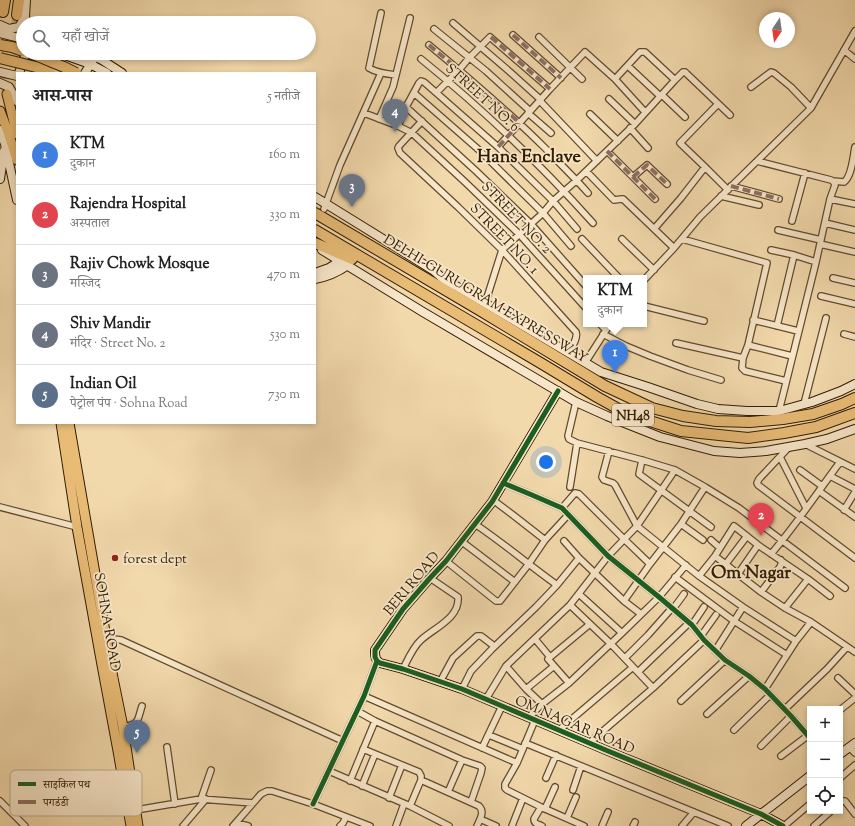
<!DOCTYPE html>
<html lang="hi">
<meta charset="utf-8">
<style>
:root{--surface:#fff;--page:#f2f2f2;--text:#222;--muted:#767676;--line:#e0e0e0;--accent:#d93025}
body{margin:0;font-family:"Sorts Mill Goudy","Noto Serif Devanagari",serif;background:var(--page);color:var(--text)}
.controls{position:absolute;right:12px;bottom:12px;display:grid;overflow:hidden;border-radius:0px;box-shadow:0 2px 6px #0003}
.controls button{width:36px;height:36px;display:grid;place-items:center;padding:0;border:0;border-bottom:1px solid var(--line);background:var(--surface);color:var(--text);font:20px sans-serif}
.compass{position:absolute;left:759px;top:12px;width:36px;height:36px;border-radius:50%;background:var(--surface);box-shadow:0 2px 6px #0003;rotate:193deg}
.you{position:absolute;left:546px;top:462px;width:14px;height:14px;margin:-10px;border:3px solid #fff;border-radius:50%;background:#1a73e8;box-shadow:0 0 0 6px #1a73e833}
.badge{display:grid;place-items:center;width:26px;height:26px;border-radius:50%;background:var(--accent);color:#fff;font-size:13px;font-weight:700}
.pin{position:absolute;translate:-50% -33px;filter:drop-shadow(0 1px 2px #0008)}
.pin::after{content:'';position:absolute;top:21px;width:14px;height:12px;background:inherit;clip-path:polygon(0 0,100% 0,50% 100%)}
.popup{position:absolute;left:583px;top:275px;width:64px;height:52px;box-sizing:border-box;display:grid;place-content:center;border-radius:0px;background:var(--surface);filter:drop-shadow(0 1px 3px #0005);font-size:13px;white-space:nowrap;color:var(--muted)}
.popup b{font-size:15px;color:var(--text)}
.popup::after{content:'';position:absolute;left:50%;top:100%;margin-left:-8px;border:8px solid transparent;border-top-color:var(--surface)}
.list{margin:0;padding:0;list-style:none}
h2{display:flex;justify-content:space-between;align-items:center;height:52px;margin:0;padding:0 16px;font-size:17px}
h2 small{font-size:13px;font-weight:400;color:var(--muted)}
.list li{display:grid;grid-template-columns:26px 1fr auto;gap:12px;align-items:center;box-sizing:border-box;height:60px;padding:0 16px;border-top:1px solid var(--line)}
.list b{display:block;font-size:15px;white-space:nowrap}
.list p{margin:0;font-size:13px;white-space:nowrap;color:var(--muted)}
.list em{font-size:13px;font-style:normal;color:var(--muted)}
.icon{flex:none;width:22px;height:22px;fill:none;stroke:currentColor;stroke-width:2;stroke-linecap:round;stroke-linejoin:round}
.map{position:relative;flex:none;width:855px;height:826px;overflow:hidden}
.search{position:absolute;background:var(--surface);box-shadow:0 2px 6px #0003;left:16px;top:16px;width:300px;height:44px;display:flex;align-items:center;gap:10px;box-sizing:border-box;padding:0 14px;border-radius:22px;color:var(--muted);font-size:15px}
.panel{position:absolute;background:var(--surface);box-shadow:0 2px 6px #0003;left:16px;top:72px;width:300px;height:352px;border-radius:0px}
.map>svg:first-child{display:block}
</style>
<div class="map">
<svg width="855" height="826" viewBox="0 0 855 826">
<rect width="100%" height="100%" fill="#f2d9ac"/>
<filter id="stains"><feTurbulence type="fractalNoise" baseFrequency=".005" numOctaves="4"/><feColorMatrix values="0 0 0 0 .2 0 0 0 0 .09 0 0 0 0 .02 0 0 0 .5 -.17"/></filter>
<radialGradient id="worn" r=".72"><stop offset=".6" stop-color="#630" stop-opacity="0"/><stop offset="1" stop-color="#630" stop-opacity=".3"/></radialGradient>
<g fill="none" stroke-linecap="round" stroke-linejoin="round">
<path stroke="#cbb38a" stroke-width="9" stroke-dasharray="9 4.5" stroke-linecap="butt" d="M6 92V78L14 40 17 15"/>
<g stroke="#614b2b" stroke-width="8">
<path id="street" d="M381 13 369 68C377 73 387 74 396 75L410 18
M453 23 510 72 541 100
M434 29 486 71 530 111
M513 35 561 78
M539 37 582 79
M429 45C469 78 509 112 546 149 560 164 575 178 588 193
M844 50 855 59
M421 59C483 109 540 164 593 223
M628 66 660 96
M615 79 640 52H645L675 80
M751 87 771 72 774 73 791 87 811 108
M437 92 459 70 469 58 490 37 550 89
M414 93 479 150 543 213 571 246
M662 95 685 117
M609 99 635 124
M540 101 597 161
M718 104 680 143 705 167 728 190
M406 107 476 171 531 224 586 286
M364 113 398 126 412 133 465 182 520 235 586 308
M528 113 551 133
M590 114 618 141
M379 119 393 87 396 75
M422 121 399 146 398 148 400 153 458 207 502 250 576 332C578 339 572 347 568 353
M398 126 406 107 419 83 421 81 424 82 498 147 553 201 577 229
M630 128 648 148
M498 147 550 89 585 52 615 79 645 112
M607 151 655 199
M757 161 831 180 833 181 835 185 830 199 816 262 779 411
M587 172 614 200 622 199H623L674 248
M633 177 647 165 667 184
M833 181 844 182C852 176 853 157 855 147
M731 186 779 199
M721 196 759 205
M830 199 855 204
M324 209 340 165 381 73
M792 221 805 173
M825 223 855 230
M654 229 681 198 705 167
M778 230 821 240
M582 239 619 278
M622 239 654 270
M682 239 767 263 748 345 743 358 742 368 745 371 786 381
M820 244 855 252
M771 250 794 255 816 262
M833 278 855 283
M644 280 674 248 700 217 811 108 855 31
M821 296 855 304
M485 304 502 250 543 213 553 201 577 180 607 151 635 124 675 80 683 72H685L687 74 730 115
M644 306 704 321
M753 320 798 331
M600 324 606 330
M777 326 794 255
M603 334 626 346 650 356 688 370 721 380
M844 334 855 337
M676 343 743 358
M748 345 792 356
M585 363 610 324
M576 402 568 436 569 439 577 443 642 460 675 470 705 487 739 508 845 588
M804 404 826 318
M805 444 855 469
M789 447 759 479 757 483 758 485 855 558
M609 451 602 477 604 480 613 483 615 485 637 526 699 576 743 607 796 641
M780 457 806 508
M642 460 639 474 711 527
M800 470 822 486
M830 476 855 489
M503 483 532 495 562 508 608 556 659 597 692 625 704 640 725 660 749 676 765 689 791 716 810 738
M570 487 577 443
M819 491 855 517
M493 500 513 515 545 540
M0 507 77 527
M562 508 575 493 579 494 624 539 650 564
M844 510 855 492
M475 524C503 543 529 565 557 585
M681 524 703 540
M711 540 720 548
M461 541 515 582
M771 554C796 525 817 493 840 462
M715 556 761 592 785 608 811 622 855 652
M579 558 624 601 641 614
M446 561 496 601H500L528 565 545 540 568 515
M725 565 747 536
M738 574 758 545
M699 576 715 556 734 526 758 545 808 579 830 596
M675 577 734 621 787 655
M761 592 780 567 782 562 781 560
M579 594 622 633
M624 601 650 564 681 524 705 487
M570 605 611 644 653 688
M785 608 808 579
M673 609 684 594
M692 625 704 607
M701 636 716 615
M535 639 550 657
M106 642 114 639 121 640 343 741
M715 651 743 607
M625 658 648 635 672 608
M506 666 526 689 542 704
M403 669C408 659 413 647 421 640 434 628 460 618 458 597L430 578
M638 672 689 623
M838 678 855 694
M440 682 453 658 477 636H481L494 646
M569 683 548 659 590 624
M462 689 471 671 492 649 536 607 557 585 579 558 564 541
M526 689 554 666
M765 689 796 641 811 622
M364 696 517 763
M486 699 506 666 570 605 608 556 637 526 675 470
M681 701 725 660
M785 709 827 669 847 647
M840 710 855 698
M357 711 375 721 462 760 480 766 482 768 481 773 471 802
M707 714 749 676
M529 717 542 704 569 683 622 633 659 597 686 565
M535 720 517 763 505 784V788L507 790 541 807 584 826
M123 727C140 724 137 721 142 706
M559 730 633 667
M734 730 770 695
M489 735 523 749
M525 743 728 826
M589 743 653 688 704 640
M761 746 791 716
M167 747 175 804
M849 747 855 753
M482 748 502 706
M363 749 419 772 421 776V780L410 806
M781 756 810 734
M329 771 410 806 449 826
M546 778 556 755
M840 778 855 765
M421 780 479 806C485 812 480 819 477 826
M350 781 375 721
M362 786 375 754
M573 790 581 766
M448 792 462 760
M389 798 402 765
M201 799 211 770
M0 801 25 826
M840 803 842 801H845L855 814
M313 804 364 696 377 661
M541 807 534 819C534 824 538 824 542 826
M545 809 555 787
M136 810 201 799 253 803
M567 818 576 797
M480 819 496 826
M236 823 248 826
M183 826 206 799
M233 826 261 794 267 791H272L313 804 370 826
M340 826 343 823 346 817
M396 826 404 804
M512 826 523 798
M602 826 608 812
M633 826 635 822
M682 826 694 812
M784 826 810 804
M814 826 831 811"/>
</g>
<g stroke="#311c00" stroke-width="10">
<path id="secondary" d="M26 0 25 17 26 21
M0 25 9 29 19 27 25 17
M0 33 23 39
M59 53 90 64 107 73
M88 53 102 60 122 73
M0 72 17 76
M19 73 26 53
M85 73 93 60
M0 83 9 87 17 101
M0 130 5 144 17 200
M0 179 4 151
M315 197 433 270 448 283 456 286 601 372 648 387 697 404 718 409 747 411H779L812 402 841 391 855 384
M322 250 423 312 576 402 607 416 660 437 714 451 740 453 766 451 805 444 827 439 855 429
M315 273 329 268 340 261
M315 279C327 277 338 272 348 265
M558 391 492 502 446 561 430 578 403 609 375 650C375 656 375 660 380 663L403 669 462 689 608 751 761 814 783 826
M840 754 855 743
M746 826 810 776"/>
</g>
<g stroke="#311c00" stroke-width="11">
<path id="primary" d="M7 94 17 134
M0 111 8 132 17 160
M61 423 77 527 102 665 118 751 131 826
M69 423 113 678 123 727 138 826"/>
</g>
<g stroke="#311c00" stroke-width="12">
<path id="highway" d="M3 12 5 0
M17 15 19 0
M315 213 481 311 605 386 652 408 683 416 716 421 750 422 783 419 813 414 842 404 855 398
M315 230 539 362 597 397 624 412 650 421 681 431 748 438 784 433 816 427 855 413
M315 243 352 259"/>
</g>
<use href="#street" stroke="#f7e6c9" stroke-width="5.5"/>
<use href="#secondary" stroke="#f7e6c9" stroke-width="8"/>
<use href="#primary" stroke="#e9bc76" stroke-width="9"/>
<use href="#highway" stroke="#e9bc76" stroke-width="10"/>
<g stroke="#311c00" stroke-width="12" stroke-linecap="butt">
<path id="highway-bridge" d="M0 45 12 47 23 51
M30 53 64 67 76 73
M0 58 36 67 50 73"/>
</g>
<use href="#highway-bridge" stroke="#e9bc76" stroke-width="10"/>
<path stroke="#8d6e63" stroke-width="4" stroke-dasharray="8 4" stroke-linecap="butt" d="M513 35 561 78
M491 37 550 89
M429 45 459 70 520 123 498 147
M607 151 655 199
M633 177 647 165 667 184
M731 186 779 199"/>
<g stroke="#f7e6c9" stroke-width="8">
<path id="cycleway" d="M503 483 532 495 562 508 608 556 659 597 692 625 704 640 725 660 749 676 765 689 791 716 810 738
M377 661 380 663 403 669 462 689 608 751 761 814 783 826
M313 804 364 696 377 661 375 657V650L403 609 430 578 446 561 492 502 558 391"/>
</g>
<use href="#cycleway" stroke="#1b5e20" stroke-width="5"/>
</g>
<circle fill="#8f2418" stroke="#f7e6c9" stroke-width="1.5" cx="115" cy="558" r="4"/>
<g text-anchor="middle" stroke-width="3.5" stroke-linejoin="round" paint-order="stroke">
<rect fill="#f7e6c9" stroke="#6c593c" stroke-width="1" x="612" y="404" width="42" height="22" rx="3"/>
<g font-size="13" font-weight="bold" fill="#311c00">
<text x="633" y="420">NH48</text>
</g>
<g font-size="14" fill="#311c00" stroke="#f7e6c9">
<text transform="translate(483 97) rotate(42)" y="5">STREET NO. 6</text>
<text transform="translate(517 217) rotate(46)" y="5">STREET NO. 2</text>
<text transform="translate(505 238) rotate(46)" y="5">STREET NO. 1</text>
<text transform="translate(486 298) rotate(31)" y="5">DELHI-GURUGRAM EXPRESSWAY</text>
<text transform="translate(411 583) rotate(-50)" y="5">BERI ROAD</text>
<text transform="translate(108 622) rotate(80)" y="5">SOHNA ROAD</text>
<text transform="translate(575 724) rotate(23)" y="5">OM NAGAR ROAD</text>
</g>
<g font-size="14" fill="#311c00" stroke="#f7e6c9" text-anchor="start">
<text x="123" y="563">forest dept</text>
</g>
<g font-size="18" font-weight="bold" fill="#311c00" stroke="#f7e6c9">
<text x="529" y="162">Hans Enclave</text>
<text x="751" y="578">Om Nagar</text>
</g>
</g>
<rect x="10" y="770" width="132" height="46" rx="6" fill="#f7e6c9" stroke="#bca98d" stroke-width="1"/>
<rect x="18" y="782" width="18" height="4" fill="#1b5e20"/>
<rect x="18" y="800" width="18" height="4" fill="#8d6e63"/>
<g font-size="11" fill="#311c00">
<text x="43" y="788">साइकिल पथ</text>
<text x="43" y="806">पगडंडी</text>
</g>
<rect width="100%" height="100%" filter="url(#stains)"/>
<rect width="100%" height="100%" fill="url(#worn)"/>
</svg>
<div class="controls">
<button>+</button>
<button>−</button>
<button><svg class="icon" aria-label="locate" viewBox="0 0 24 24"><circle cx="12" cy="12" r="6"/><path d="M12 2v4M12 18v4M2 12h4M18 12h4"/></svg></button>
</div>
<svg class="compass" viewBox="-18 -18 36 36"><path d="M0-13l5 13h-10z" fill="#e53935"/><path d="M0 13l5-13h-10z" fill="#767676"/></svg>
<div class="you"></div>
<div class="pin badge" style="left:615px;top:373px;background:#3f7fe0">1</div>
<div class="popup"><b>KTM</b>दुकान</div>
<div class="pin badge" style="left:761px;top:536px;background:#e0444e">2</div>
<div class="pin badge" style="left:352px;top:207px;background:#6b7280">3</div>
<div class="pin badge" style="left:395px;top:132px;background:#6b7280">4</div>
<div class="pin badge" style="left:137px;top:753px;background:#5c6f8a">5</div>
<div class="search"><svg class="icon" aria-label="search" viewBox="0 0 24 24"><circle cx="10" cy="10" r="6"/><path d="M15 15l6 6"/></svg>यहाँ खोजें</div>
<section class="panel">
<h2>आस-पास<small>5 नतीजे</small></h2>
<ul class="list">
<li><span class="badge" style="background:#3f7fe0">1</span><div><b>KTM</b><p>दुकान</p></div><em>160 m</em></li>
<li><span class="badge" style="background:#e0444e">2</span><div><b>Rajendra Hospital</b><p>अस्पताल</p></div><em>330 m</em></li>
<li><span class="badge" style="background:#6b7280">3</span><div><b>Rajiv Chowk Mosque</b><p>मस्जिद</p></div><em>470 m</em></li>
<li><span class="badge" style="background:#6b7280">4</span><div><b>Shiv Mandir</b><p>मंदिर · Street No. 2</p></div><em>530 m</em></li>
<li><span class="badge" style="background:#5c6f8a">5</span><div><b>Indian Oil</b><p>पेट्रोल पंप · Sohna Road</p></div><em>730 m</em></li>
</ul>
</section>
</div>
